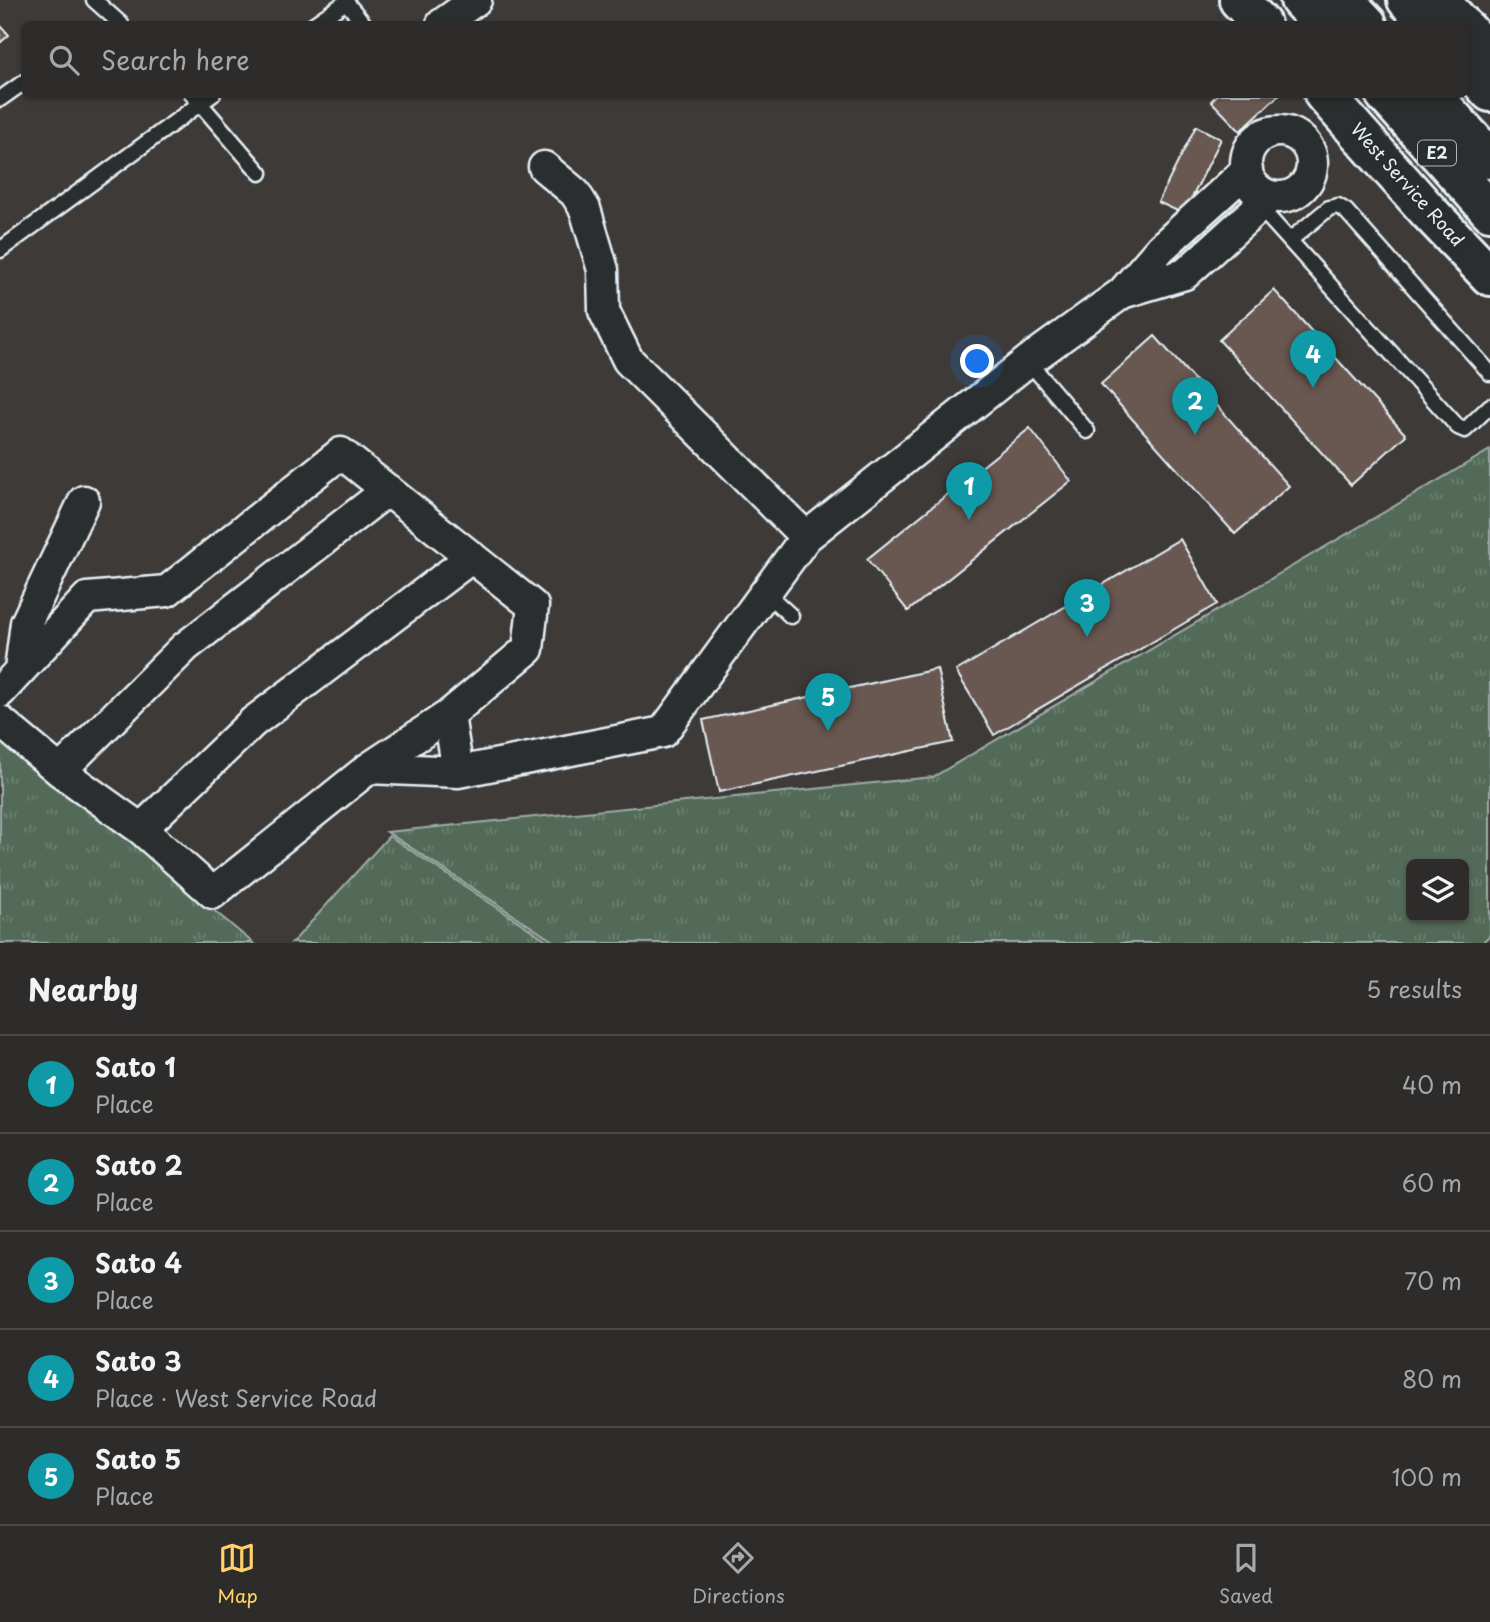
<!DOCTYPE html>
<meta charset="utf-8">
<style>
:root{--surface:#2e2c2a;--page:#3a3836;--text:#f1f3f6;--muted:#a7a7a8;--line:#494847;--accent:#ffd166}
body{margin:0;font-family:"Playpen Sans",sans-serif;background:var(--page);color:var(--text)}
.controls{position:absolute;right:21px;bottom:21px;display:grid;overflow:hidden;border-radius:10px;box-shadow:0 2px 5px #0004}
.controls button{width:63px;height:63px;display:grid;place-items:center;padding:0;border:0;border-bottom:2px solid var(--line);background:var(--surface);color:var(--text);font:35px sans-serif}
.you{position:absolute;left:978px;top:362px;width:24px;height:24px;margin:-18px;border:5px solid #fff;border-radius:50%;background:#1a73e8;box-shadow:0 0 0 10px #1a73e833}
.badge{display:grid;place-items:center;width:46px;height:46px;border-radius:50%;background:var(--accent);color:#fff;font-size:23px;font-weight:700}
.pin{position:absolute;translate:-50% -58px;filter:drop-shadow(0 2px 4px #0008)}
.pin::after{content:'';position:absolute;top:37px;width:24px;height:21px;background:inherit;clip-path:polygon(0 0,100% 0,50% 100%)}
.list{margin:0;padding:0;list-style:none}
h2{display:flex;justify-content:space-between;align-items:center;height:91px;margin:0;padding:0 28px;font-size:30px}
h2 small{font-size:23px;font-weight:400;color:var(--muted)}
.list li{display:grid;grid-template-columns:46px 1fr auto;gap:21px;align-items:center;box-sizing:border-box;height:98px;padding:0 28px;border-top:2px solid var(--line)}
.list b{display:block;font-size:26px;white-space:nowrap}
.list p{margin:0;font-size:23px;white-space:nowrap;color:var(--muted)}
.list em{font-size:23px;font-style:normal;color:var(--muted)}
.icon{flex:none;width:38px;height:38px;fill:none;stroke:currentColor;stroke-width:2;stroke-linecap:round;stroke-linejoin:round}
.map{position:relative;flex:none;width:1490px;height:943px;overflow:hidden}
.search{position:absolute;background:var(--surface);box-shadow:0 2px 5px #0004;left:21px;right:21px;top:21px;height:77px;display:flex;align-items:center;gap:18px;box-sizing:border-box;padding:0 24px;border-radius:10px;color:var(--muted);font-size:26px}
.sheet{height:581px;background:var(--surface)}
nav{display:flex;justify-content:space-around;align-items:center;box-sizing:border-box;height:98px;border-top:2px solid var(--line);background:var(--surface);font-size:19px;color:var(--muted)}
nav a{display:grid;justify-items:center;gap:4px}
nav .on{color:var(--accent)}
.map>svg:first-child{display:block}
</style>
<div class="map">
<svg width="1490" height="943" viewBox="0 0 1490 943">
<defs>
<pattern id="grass-tufts" width="24" height="20" patternUnits="userSpaceOnUse" patternTransform="scale(1.75)"><rect width="24" height="20" fill="#536b58"/><path d="M3 7l-1-3M5 7V3M7 7l1-3M15 17l-1-3M17 17v-4M19 17l1-3" fill="none" stroke="#6c8171"/></pattern>
</defs>
<rect width="100%" height="100%" fill="#3d3a38"/>
<filter id="ink" filterUnits="userSpaceOnUse"><feTurbulence type="fractalNoise" baseFrequency=".0143" numOctaves="2"/><feDisplacementMap in="SourceGraphic" scale="14" xChannelSelector="R" yChannelSelector="G"/><feConvolveMatrix kernelMatrix="1 2 1 2 8 2 1 2 1" color-interpolation-filters="sRGB"/></filter>
<g filter="url(#ink)">
<path fill="url(#grass-tufts)" stroke="#9eaea8" stroke-width="2" fill-rule="evenodd" d="M1490 450V935L1482 943H556L387 832 933 777ZM1411 864H1464V917H1411Z
M0 731 253 943H0Z
M389 836 551 943H292Z"/>
<path fill="#695951" stroke="#e8f1f8" stroke-width="2" d="M0 25 9 35 0 43Z
M1218 94H1280L1240 131 1211 101Z
M1196 126 1221 139 1184 214 1158 202Z
M1191 233 1202 243 1181 264 1171 253Z
M1274 290 1406 435 1351 485 1219 340Z
M1155 336 1289 486 1235 534 1101 384Z
M1030 428 1071 481 908 611 867 559Z
M1180 539 1217 604 994 735 956 671Z
M937 669 953 742 719 792 703 720Z"/>
<g fill="none" stroke-linecap="round" stroke-linejoin="round">
<g stroke="#e8f1f8" stroke-width="19">
<path id="service" d="M94 0 121 24
M314 24 346 2 364 24
M192 94 260 173
M0 99 24 82
M1235 180 1458 427 1465 430 1490 406
M1290 240 1329 208 1338 206 1346 211 1490 373
M0 250 213 94
M1028 361 1087 431
M765 592 791 616"/>
</g>
<g stroke="#e8f1f8" stroke-width="35">
<path id="minor" d="M442 24 476 0
M1246 164a33 33 0 1 1 66 0a33 33 0 1 1-66 0Z
M544 167 575 193 585 209 603 270 604 311 628 360 806 537
M1122 293 1185 274 1271 196
M20 670 26 623 84 501
M0 692 87 598 167 591 341 453 533 606 528 649 449 715 369 768 213 893 141 829 60 771 0 721
M449 715 458 772
M369 768 458 772 663 732 806 537 1028 361 1122 293 1161 248 1247 170
M60 771 185 647 388 490
M141 829 253 722 472 557"/>
</g>
<g stroke="#e8f1f8" stroke-width="44">
<path id="secondary" d="M1239 0 1261 24
M1324 94 1429 212 1490 276"/>
</g>
<g stroke="#e8f1f8" stroke-width="44">
<path id="motorway" d="M1300 0 1322 24
M1344 0 1367 24
M1407 0 1429 24
M1439 0 1461 24
M1466 29 1490 56
M1466 65 1490 92
M1385 94 1490 211
M1431 94 1490 159"/>
</g>
<use href="#service" stroke="#2a2d2e" stroke-width="14"/>
<use href="#minor" stroke="#2a2d2e" stroke-width="30"/>
<use href="#secondary" stroke="#2a2d2e" stroke-width="38"/>
<use href="#motorway" stroke="#2a2d2e" stroke-width="38"/>
</g>
</g>
<g text-anchor="middle" stroke-width="5" stroke-linejoin="round" paint-order="stroke">
<rect fill="#2a2d2e" stroke="#afb6bb" stroke-width="2" x="1418" y="140.5" width="38" height="25" rx="5"/>
<g font-size="16" font-weight="bold" fill="#e8f1f8">
<text x="1437" y="159">E2</text>
</g>
<g font-size="18" fill="#e8f1f8" stroke="#2a2d2e">
<text transform="translate(1407 185) rotate(48)" y="6">West Service Road</text>
</g>
</g>
</svg>
<div class="controls">
<button><svg class="icon" aria-label="layers" viewBox="0 0 24 24"><path d="M12 4l9 5-9 5-9-5zM3 14l9 5 9-5"/></svg></button>
</div>
<div class="you"></div>
<div class="pin badge" style="left:969px;top:520px;background:#0f9aa8">1</div>
<div class="pin badge" style="left:1195px;top:435px;background:#0f9aa8">2</div>
<div class="pin badge" style="left:1087px;top:637px;background:#0f9aa8">3</div>
<div class="pin badge" style="left:1313px;top:388px;background:#0f9aa8">4</div>
<div class="pin badge" style="left:828px;top:731px;background:#0f9aa8">5</div>
<div class="search"><svg class="icon" aria-label="search" viewBox="0 0 24 24"><circle cx="10" cy="10" r="6"/><path d="M15 15l6 6"/></svg>Search here</div>
</div>
<section class="sheet">
<h2>Nearby<small>5 results</small></h2>
<ul class="list">
<li><span class="badge" style="background:#0f9aa8">1</span><div><b>Sato 1</b><p>Place</p></div><em>40 m</em></li>
<li><span class="badge" style="background:#0f9aa8">2</span><div><b>Sato 2</b><p>Place</p></div><em>60 m</em></li>
<li><span class="badge" style="background:#0f9aa8">3</span><div><b>Sato 4</b><p>Place</p></div><em>70 m</em></li>
<li><span class="badge" style="background:#0f9aa8">4</span><div><b>Sato 3</b><p>Place · West Service Road</p></div><em>80 m</em></li>
<li><span class="badge" style="background:#0f9aa8">5</span><div><b>Sato 5</b><p>Place</p></div><em>100 m</em></li>
</ul>
</section>
<nav>
<a class="on"><svg class="icon" aria-label="map" viewBox="0 0 24 24"><path d="M3 6l6-2 6 2 6-2v14l-6 2-6-2-6 2zM9 4v14M15 6v14"/></svg>Map</a>
<a><svg class="icon" aria-label="directions" viewBox="0 0 24 24"><path d="M12 3l9 9-9 9-9-9zM9 14v-3h6M13 9l2 2-2 2"/></svg>Directions</a>
<a><svg class="icon" aria-label="saved" viewBox="0 0 24 24"><path d="M7 4h10v16l-5-4-5 4z"/></svg>Saved</a>
</nav>
